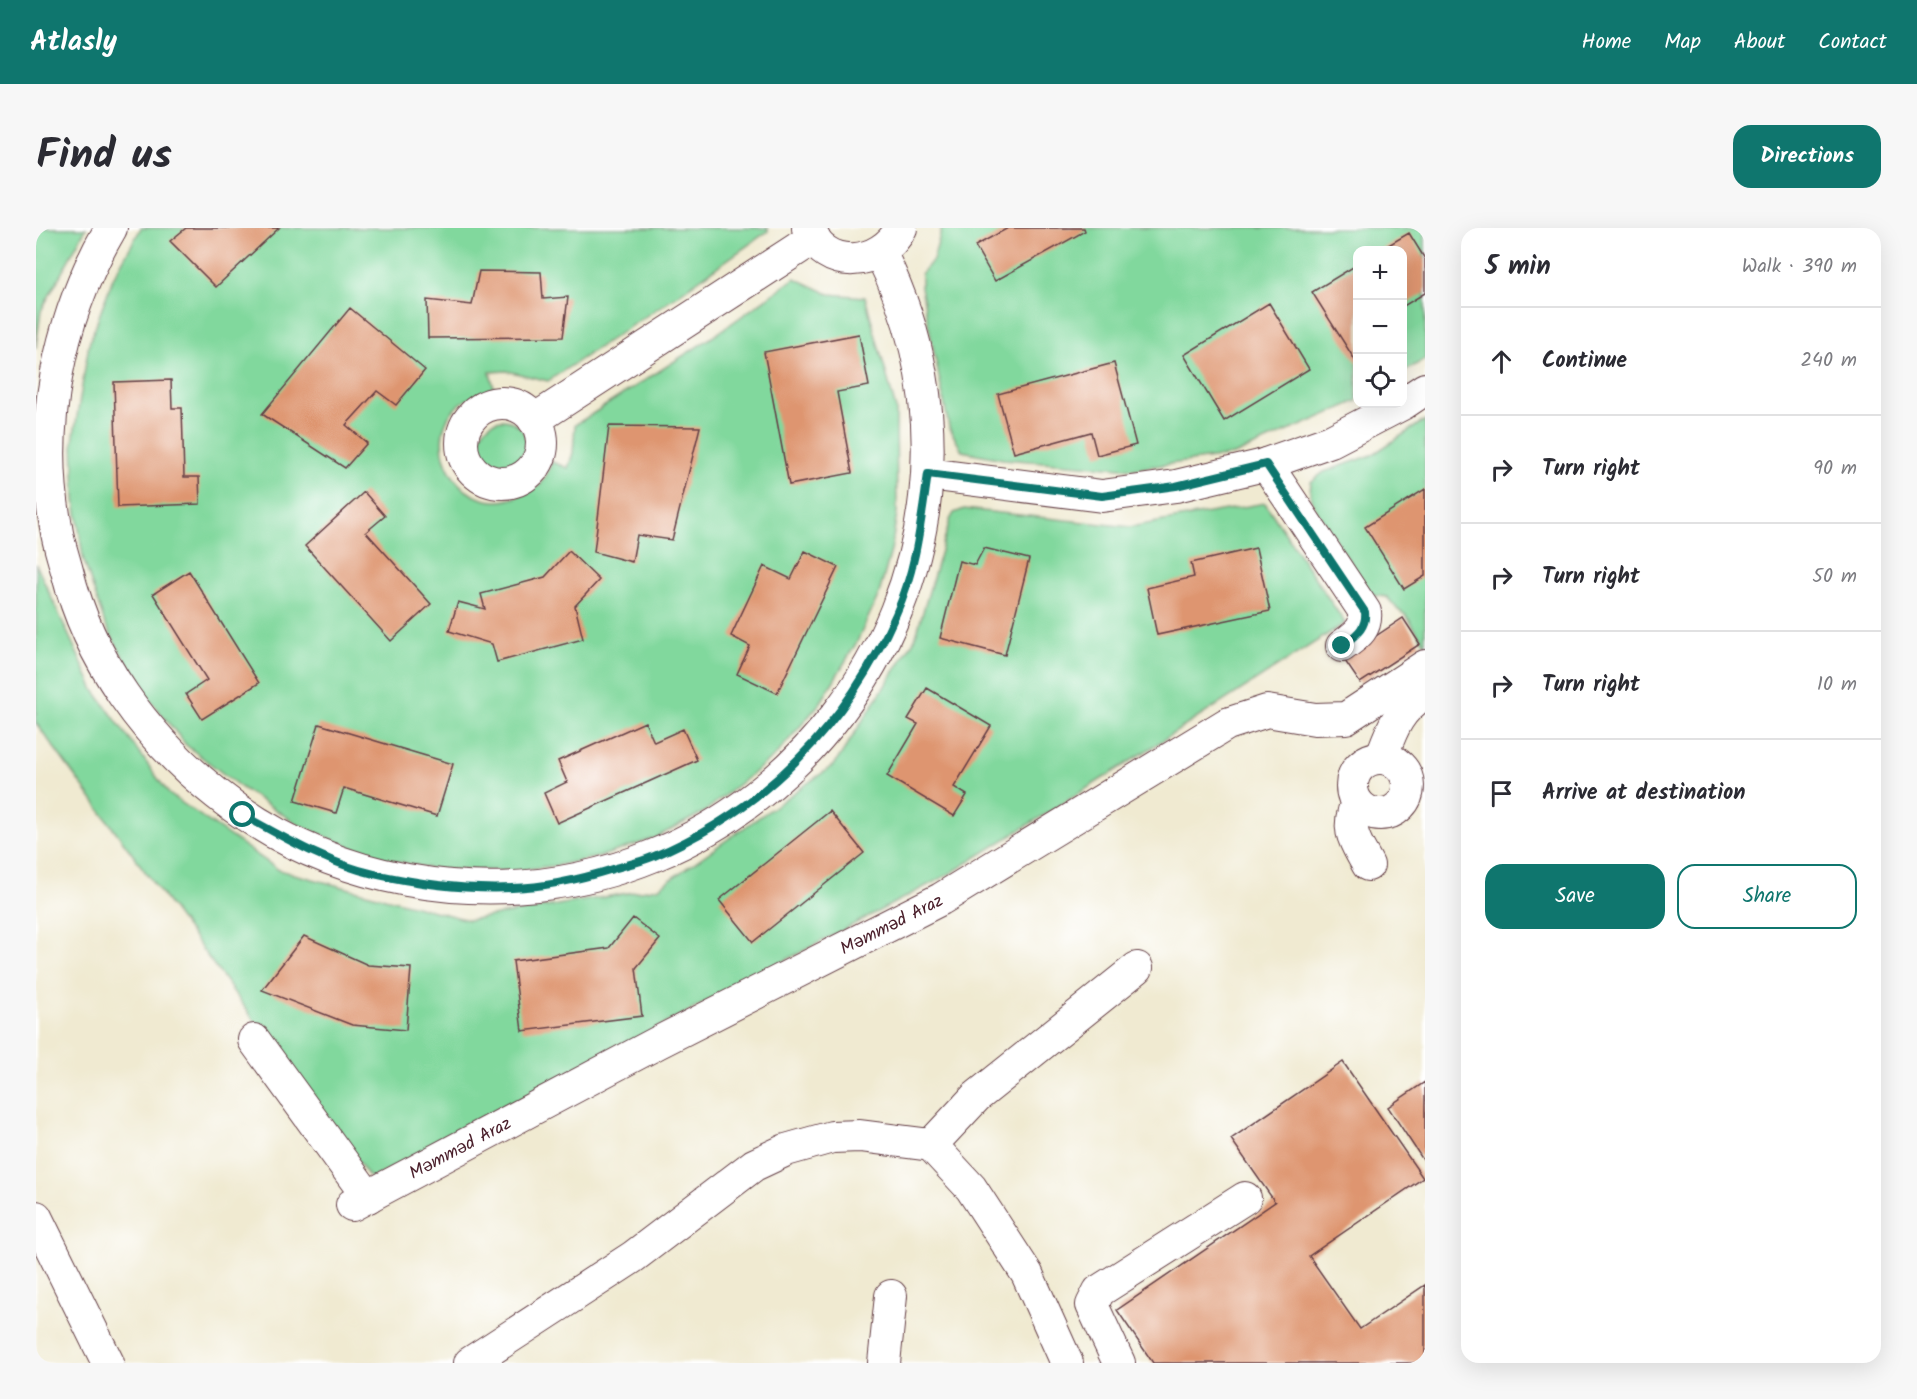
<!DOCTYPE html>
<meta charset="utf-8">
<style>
:root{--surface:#fff;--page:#f7f7f7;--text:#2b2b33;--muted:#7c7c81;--line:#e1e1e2;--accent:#0f766e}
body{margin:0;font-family:Kalam,sans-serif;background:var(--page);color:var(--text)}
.controls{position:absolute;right:18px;top:18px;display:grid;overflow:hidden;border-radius:12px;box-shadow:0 6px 24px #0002}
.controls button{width:54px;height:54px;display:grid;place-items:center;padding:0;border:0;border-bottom:2px solid var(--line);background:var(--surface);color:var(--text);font:30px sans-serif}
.stop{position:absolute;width:18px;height:18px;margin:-14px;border:4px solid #0f766e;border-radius:50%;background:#fff}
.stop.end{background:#0f766e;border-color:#fff;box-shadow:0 2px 6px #0008}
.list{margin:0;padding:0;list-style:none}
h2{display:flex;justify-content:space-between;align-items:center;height:78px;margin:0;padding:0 24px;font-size:26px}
h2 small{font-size:20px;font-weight:400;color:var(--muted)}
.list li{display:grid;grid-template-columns:39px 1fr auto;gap:18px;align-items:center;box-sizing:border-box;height:108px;padding:0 24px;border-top:2px solid var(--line)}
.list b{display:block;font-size:22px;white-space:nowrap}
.list em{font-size:20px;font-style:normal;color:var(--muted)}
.actions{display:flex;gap:12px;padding:18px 24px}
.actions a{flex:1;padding:14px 0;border:2px solid var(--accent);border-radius:18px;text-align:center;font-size:21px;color:var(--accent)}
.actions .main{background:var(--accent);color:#fff}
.icon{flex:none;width:33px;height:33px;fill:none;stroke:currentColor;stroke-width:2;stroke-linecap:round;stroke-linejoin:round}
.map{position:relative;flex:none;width:1389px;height:1135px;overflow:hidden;border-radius:18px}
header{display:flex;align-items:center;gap:36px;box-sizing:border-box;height:84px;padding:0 30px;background:var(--accent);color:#fff}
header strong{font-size:28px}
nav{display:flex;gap:33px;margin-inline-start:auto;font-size:21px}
.intro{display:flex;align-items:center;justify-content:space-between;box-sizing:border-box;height:144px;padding:0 36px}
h1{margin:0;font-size:42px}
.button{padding:15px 27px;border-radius:18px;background:var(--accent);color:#fff;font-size:21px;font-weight:700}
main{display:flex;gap:36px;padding:0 36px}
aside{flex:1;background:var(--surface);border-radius:18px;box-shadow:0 6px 24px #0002}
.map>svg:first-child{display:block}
</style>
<header>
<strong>Atlasly</strong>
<nav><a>Home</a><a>Map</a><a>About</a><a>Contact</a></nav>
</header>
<div class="intro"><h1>Find us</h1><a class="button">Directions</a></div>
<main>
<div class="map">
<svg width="1389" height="1135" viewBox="0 0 1389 1135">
<rect width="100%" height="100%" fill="#fff"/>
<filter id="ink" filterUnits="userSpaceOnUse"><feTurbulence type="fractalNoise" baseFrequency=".0167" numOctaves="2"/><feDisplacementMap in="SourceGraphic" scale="12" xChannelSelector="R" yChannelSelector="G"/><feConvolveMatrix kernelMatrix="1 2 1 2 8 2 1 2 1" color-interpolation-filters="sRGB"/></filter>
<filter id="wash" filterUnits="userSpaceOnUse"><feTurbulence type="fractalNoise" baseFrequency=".008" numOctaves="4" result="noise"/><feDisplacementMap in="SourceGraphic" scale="24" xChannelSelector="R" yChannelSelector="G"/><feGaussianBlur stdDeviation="1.35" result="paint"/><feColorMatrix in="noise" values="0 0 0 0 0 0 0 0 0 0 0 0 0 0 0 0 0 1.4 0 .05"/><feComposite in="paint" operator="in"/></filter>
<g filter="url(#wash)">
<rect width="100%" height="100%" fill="#f0ead1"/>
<path fill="#81d89d" stroke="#667c64" stroke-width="1.5" d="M0 0H50L5 83 0 120Z
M105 0H732V3L640 68 512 153 471 143 454 144 458 161C448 165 433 169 424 176 379 212 426 298 487 266 492 264 499 261 503 258 509 253 513 241 516 234L532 240 537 225 539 197 678 108 759 50 793 66 829 69 860 181 861 285 855 323 843 366 821 414 785 474 740 527 668 584 619 610 563 629 517 638 475 643 397 641 333 627 263 597 207 561 150 517 104 459 69 396 47 330 39 271 37 213 53 116 77 50Z
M906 0H1389V131L1367 145 1366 22H1322L1321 173 1198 227 1098 241 967 231 926 223 913 199 885 59V46L897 32Z
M444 215a23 23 0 1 1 46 0a23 23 0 1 1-46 0Z
M1389 192V416L1370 387 1362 382 1351 369 1335 367 1279 280 1274 265 1275 254 1288 244 1336 227Z
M1229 275 1309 395 1093 534 915 645 335 951 0 495V336L58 462 133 566 243 642 432 692 622 660 799 536 879 411 914 292 918 285 928 281 1094 299Z"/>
<g id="blocks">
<path fill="#de9570" d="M150 0H243L180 59 134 13Z
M972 0H1048L1049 3 959 53 939 18Z
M1373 5 1389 31V65L1366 79V22H1344Z
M1322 36V137L1276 64Z
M443 43 505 44 507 71 532 69 527 109 392 110 391 72 436 77Z
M1233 75 1273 141 1188 193 1148 127Z
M314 80 389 142 360 177 341 163 310 197 331 215 309 240 226 186Z
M823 106 833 158 801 164 816 245 753 257 728 124Z
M1078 135 1100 217 1061 227 1055 204 978 225 962 166Z
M135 152 136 180H146L148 249H163L164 276 82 279 78 154Z
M573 198 664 199 636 312 601 307 596 334 558 324Z
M1389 261V348L1368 361 1329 299Z
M328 264 349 288 330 304 395 376 355 413 269 318Z
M948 320 993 331 969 427 904 410 923 333 939 337Z
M1220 320 1234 383 1121 407 1111 360 1158 349 1155 335Z
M533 323 563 352 539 378 547 411 461 434 456 416 413 403 422 374 449 381 445 366 509 349Z
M769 323 802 339 741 465 701 446 714 418 695 408 728 338 755 351Z
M153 343 223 455 166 491 150 466 171 452 117 366Z
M1367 390 1384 416 1324 455 1307 430Z
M891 460 955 498 918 559 931 567 918 588 851 548 882 496 872 491Z
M609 494 618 514 647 501 661 532 521 595 508 565 531 554 522 533Z
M283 496 417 536 401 588 308 560 300 585 259 573Z
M794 583 828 625 717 714 683 672Z
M597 690 624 711 600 740 606 788 486 803 477 733 573 720Z
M268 708 332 737 375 740 370 802 316 797 226 762Z
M1307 834 1387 950 1273 1028 1324 1101 1389 1057V1135H1117L1081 1082 1239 974 1195 911Z
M1389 854V935L1352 879Z"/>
</g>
</g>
<g filter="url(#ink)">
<use href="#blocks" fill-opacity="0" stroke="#633d44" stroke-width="1.5"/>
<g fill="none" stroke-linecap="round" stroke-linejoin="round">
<g stroke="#633d44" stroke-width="34">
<g id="minor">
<path d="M75 0C23 88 1 198 20 299 22 314 27 328 31 343 53 432 110 510 181 566 236 610 301 639 371 652 728 717 1007 350 844 24"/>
<path d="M772 0C788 44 845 39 865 0"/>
<circle cx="466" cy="215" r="40"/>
<path d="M498 192 778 10"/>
<path d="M1230 236 1329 384C1331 402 1319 408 1306 418"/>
<path d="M892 246 1066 268 1140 258 1224 238 1295 213 1368 175 1389 161"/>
<circle cx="1344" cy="558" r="28"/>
<path d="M1345 530C1356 501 1361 483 1389 465"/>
<path d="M1321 575C1309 602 1319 613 1332 637"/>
<path d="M218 812 332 969"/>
<path d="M895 917 940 869 1101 740"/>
<path id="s1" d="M316 977 621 815 905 671 1191 496 1231 483 1279 491 1310 490 1389 438"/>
<path d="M0 989 72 1135"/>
<path d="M434 1135 597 1029 718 937 750 922 796 909 824 908 895 917 935 960 991 1046 1031 1135"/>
<path d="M848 1135 855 1068"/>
<path d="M1083 1135 1056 1077 1063 1063 1209 970"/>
</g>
</g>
<use href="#minor" stroke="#fff" stroke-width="32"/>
</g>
</g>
<g fill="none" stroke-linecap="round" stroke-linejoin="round" filter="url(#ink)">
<path stroke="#0f766e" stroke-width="8" d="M207 587C249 610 291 635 338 646 383 656 430 662 476 660 510 659 545 651 577 641 590 637 604 634 616 629 728 583 812 495 860 386 880 342 885 293 892 246L1066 268 1140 258 1230 236 1329 384C1331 401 1318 408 1306 418"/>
</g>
<g text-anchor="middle" stroke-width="4.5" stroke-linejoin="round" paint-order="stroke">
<g font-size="18" fill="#4a1f2b" stroke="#fff">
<text dy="6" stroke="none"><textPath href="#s1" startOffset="608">Məmməd Araz</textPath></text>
<text dy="6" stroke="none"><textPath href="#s1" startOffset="122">Məmməd Araz</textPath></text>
</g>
</g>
</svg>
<div class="controls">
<button>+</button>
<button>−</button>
<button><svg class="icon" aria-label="locate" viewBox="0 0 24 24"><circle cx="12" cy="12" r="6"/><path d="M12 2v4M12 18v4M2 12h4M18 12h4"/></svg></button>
</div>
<div class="stop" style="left:207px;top:587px"></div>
<div class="stop end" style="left:1306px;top:418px"></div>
</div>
<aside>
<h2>5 min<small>Walk · 390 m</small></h2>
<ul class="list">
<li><svg class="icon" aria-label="ahead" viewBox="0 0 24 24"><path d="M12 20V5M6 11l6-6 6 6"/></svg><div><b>Continue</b></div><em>240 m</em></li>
<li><svg class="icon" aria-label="right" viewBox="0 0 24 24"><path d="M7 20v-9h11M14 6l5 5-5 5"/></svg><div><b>Turn right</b></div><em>90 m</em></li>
<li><svg class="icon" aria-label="right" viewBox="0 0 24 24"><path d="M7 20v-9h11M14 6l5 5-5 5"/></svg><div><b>Turn right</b></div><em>50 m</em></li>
<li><svg class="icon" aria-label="right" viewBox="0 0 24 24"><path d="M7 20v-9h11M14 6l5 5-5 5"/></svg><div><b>Turn right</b></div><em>10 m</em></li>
<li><svg class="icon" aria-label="arrive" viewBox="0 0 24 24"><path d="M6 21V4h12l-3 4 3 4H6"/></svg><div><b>Arrive at destination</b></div></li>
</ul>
<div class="actions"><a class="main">Save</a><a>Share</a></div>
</aside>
</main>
